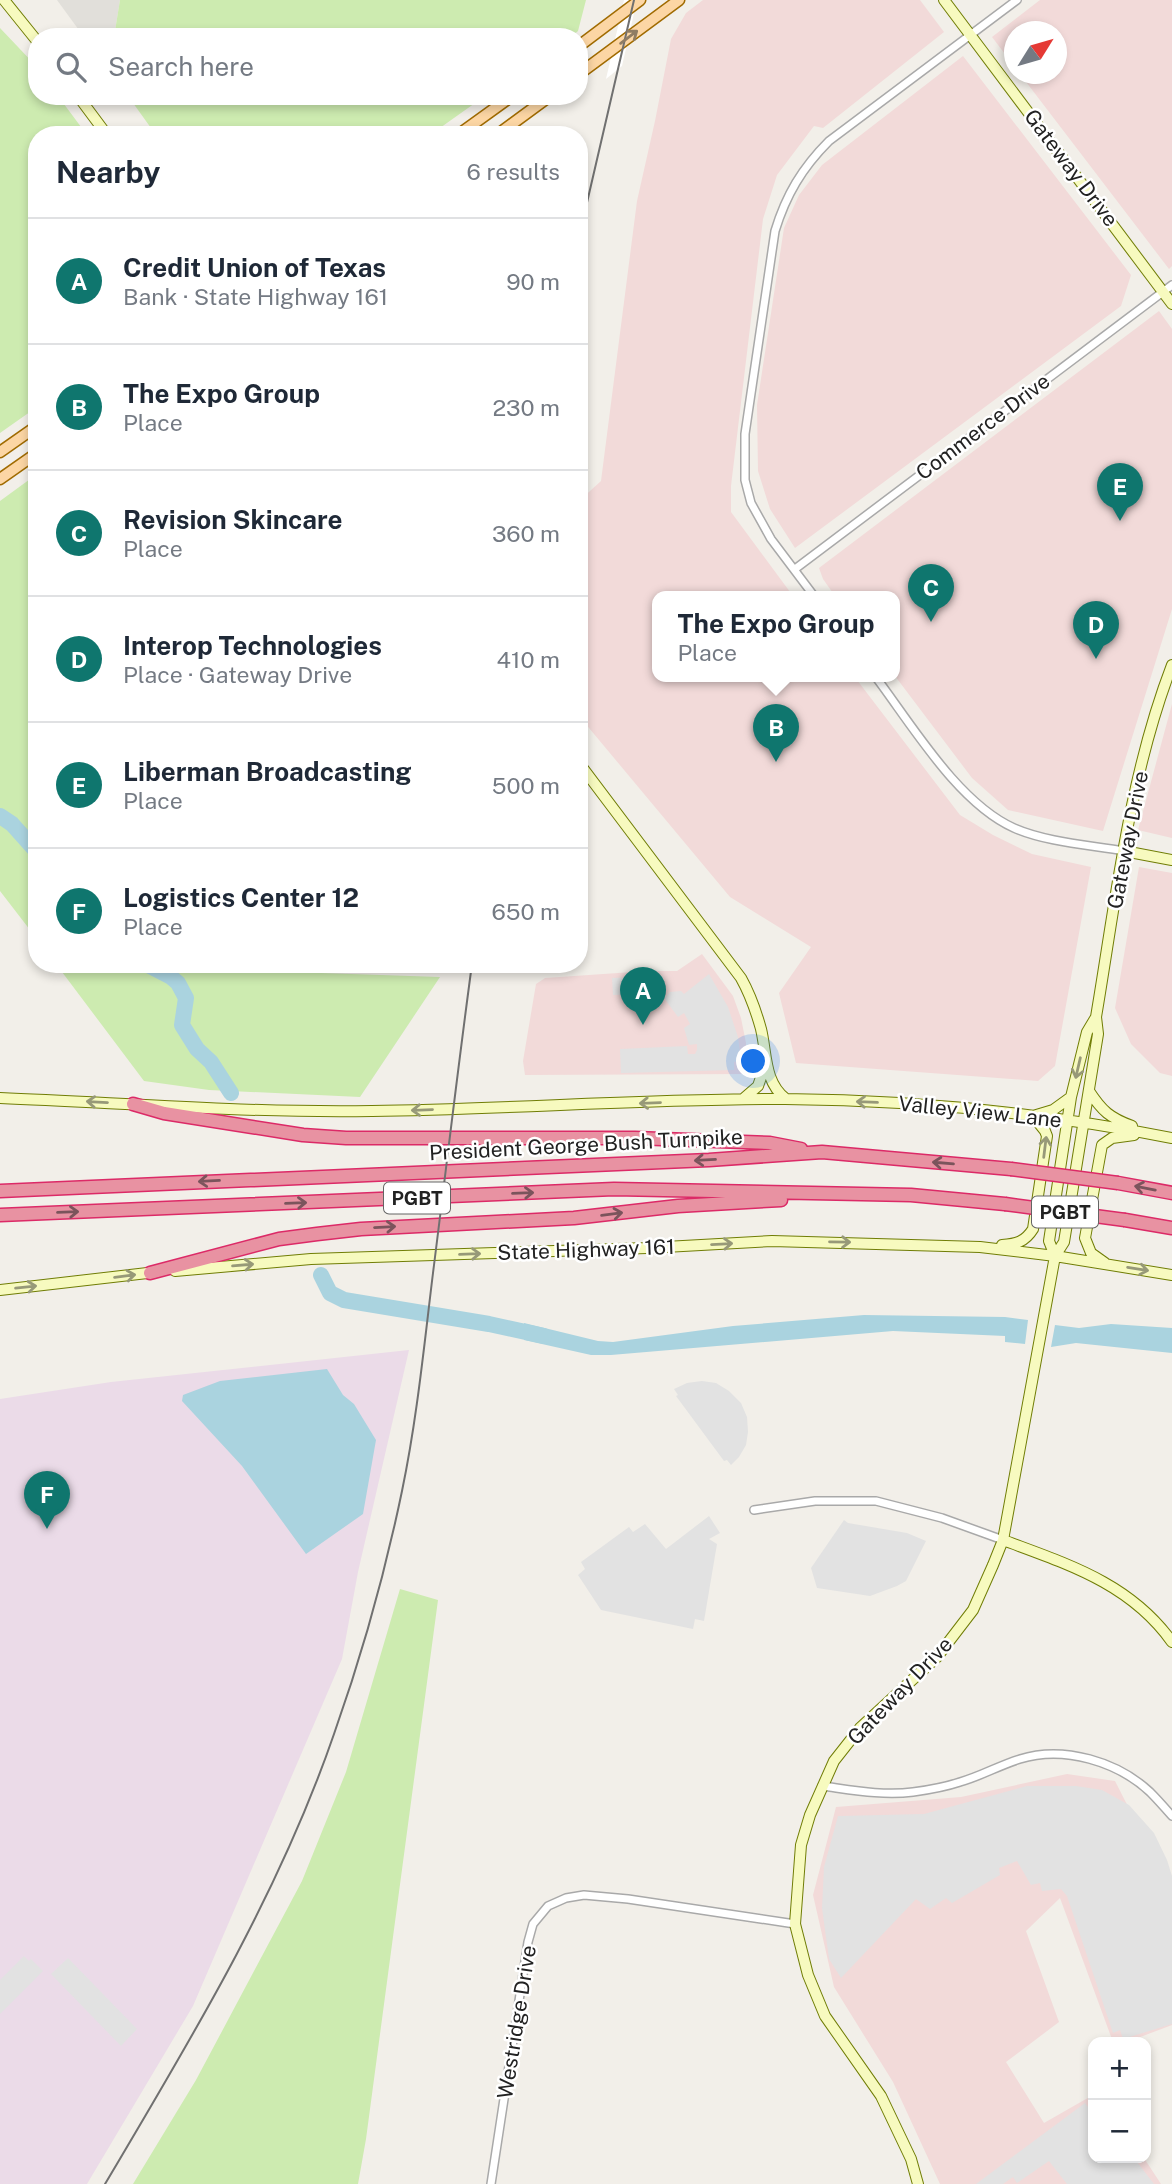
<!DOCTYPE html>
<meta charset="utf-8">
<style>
:root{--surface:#fff;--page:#f2f2f3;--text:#1f2937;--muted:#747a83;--line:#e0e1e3;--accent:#0f766e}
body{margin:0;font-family:"Public Sans",sans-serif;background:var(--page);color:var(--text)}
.controls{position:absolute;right:21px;bottom:21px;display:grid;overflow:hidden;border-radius:14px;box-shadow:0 4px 10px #0003}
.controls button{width:63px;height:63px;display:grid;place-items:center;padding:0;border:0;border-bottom:2px solid var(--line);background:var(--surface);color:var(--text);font:35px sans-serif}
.compass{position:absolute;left:1004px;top:21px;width:63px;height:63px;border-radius:50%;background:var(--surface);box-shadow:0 4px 10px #0003;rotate:53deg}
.you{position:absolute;left:754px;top:1062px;width:24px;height:24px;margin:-18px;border:5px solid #fff;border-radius:50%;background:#1a73e8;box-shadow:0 0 0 10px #1a73e833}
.badge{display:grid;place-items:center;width:46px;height:46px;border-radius:50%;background:var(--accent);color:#fff;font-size:23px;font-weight:700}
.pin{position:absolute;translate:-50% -58px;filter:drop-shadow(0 2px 4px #0008)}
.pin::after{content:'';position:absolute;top:37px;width:24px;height:21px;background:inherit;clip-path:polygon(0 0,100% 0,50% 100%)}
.popup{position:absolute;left:652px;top:591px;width:248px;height:91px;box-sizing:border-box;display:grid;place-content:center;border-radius:14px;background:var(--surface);filter:drop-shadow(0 2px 5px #0005);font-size:23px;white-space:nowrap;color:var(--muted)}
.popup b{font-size:26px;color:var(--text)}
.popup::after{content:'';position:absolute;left:50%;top:100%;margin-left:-14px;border:14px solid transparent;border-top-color:var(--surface)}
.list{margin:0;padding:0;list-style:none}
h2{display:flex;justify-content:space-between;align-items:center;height:91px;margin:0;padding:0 28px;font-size:30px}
h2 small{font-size:23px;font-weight:400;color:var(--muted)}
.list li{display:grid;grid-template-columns:46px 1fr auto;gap:21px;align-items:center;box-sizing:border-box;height:126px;padding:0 28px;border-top:2px solid var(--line)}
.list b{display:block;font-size:26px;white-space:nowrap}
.list p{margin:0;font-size:23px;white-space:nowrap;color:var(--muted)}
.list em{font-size:23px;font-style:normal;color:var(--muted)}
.icon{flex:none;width:38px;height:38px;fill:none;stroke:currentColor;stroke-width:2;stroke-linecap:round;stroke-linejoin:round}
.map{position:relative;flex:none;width:1172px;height:2184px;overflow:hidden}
.search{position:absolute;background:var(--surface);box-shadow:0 4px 10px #0003;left:28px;top:28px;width:560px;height:77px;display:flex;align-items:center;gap:18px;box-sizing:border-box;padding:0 24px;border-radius:28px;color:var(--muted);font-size:26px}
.panel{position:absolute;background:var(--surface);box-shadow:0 4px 10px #0003;left:28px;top:126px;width:560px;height:847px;border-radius:28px}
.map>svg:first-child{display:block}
</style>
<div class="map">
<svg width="1172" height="2184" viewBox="0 0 1172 2184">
<rect width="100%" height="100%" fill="#f2efe9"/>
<path fill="#f2dad9" d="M703 0H920L944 32 823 128 814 126 777 175 763 219 731 486V512L793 596H657V676H854L960 815 993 835 1032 854 1091 867 1055 1066 1038 1081 796 1063 779 993 811 947 730 897 579 716V501L601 481 637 201 655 121 671 39 686 13Z
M1040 0H1172V266L1169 269 1020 74H1056V32H1014V66L992 37Z
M963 56 1131 275 1121 306 795 548 770 509 758 471 757 405 784 228 799 195 822 165Z
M1159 311 1172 329V609L1103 831 1008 810 972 778 895 676V596H835L823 579 819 568Z
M1172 704V838L1138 830Z
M1139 867 1172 873V1076L1160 1073 1131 1044 1115 1008Z
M702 954 733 996 741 1018 746 1043V1074L525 1075 523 1061 536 984 545 978 647 971H677Z
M1067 1774 1115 1781 1172 1893V2025L1127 2042H1113L1060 1898 1026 1931 1059 2022 1006 2062 1044 2123 1093 2095V2158H1144L1161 2184H940L893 2082 834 1987 813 1895 836 1807 961 1797Z"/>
<path fill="#ebdbe8" d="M409 1350 358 1572 342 1659 193 2006 87 2184H0V1399L111 1382Z"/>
<path fill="#e1dfda" d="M57 0H120L114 37H84Z"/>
<path fill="#cdebb0" d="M120 0H586L578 31 571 37H114Z
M0 28 37 67V96H58L87 135H37V407L0 433Z
M128 96H485L430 135H156Z
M37 474V939L0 891V501Z
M56 964H262V971L440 977 360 1097 209 1090 144 1081Z
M400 1589 438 1600 366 2139 358 2184H133L196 2080 302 1881 346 1772Z"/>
<path fill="#e2e2e2" d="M709 974 728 1007 738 1037 741 1060 734 1062V1070L621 1073 620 1049 687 1046 688 1054H695L697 1050V1044L689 1045 684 1028 690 1024 684 1013 678 1017 664 998 670 992 681 991 684 994Z
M663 976 664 993 613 995 612 978Z
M702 1381 716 1383 729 1391 741 1403 747 1417 748 1432 746 1445 739 1457 731 1465 727 1460 724 1461 676 1396 678 1395 674 1389 687 1383Z
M709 1516 720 1533 709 1539 717 1544 704 1621 695 1619 693 1629 601 1610 578 1575 585 1569 581 1562 629 1527 633 1532 645 1524 666 1549Z
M844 1520 848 1523 907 1533 926 1541 906 1581 897 1586 870 1596 817 1588 811 1568Z
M1027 1786H1076L1102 1790 1129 1805 1154 1833 1167 1860 1172 1876V2024L1123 2039 1120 2030 1113 2033 1067 1896 1061 1889 1042 1891 1040 1883 1031 1885 1017 1861 999 1868 1000 1875 952 1903 946 1898 930 1909 916 1899 841 1978 829 1959 822 1908 824 1867 838 1816 924 1814Z
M24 1956 29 1961 31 1959 43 1971 0 2014V1980Z
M68 1958 137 2029 121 2046 51 1974Z
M1085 2103 1092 2112H1093V2158H1134L1154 2184H1067L1049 2161 1017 2183 1013 2177 1003 2184H976Z"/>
<path fill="#aad3df" d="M864 1315 1005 1317 1028 1320 1025 1344 1005 1342V1336L893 1331 611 1355H591L524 1340V1323L598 1341 613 1342 733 1326Z
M1111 1324 1172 1328V1353L1076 1343 1051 1347 1055 1325 1079 1328Z
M327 1369 343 1395 354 1404 376 1440 363 1514 306 1554 242 1466 182 1401 183 1395 220 1381Z"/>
<path fill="#fff" d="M624 0H637L622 66 606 79Z"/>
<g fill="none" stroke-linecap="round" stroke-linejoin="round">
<path stroke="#aad3df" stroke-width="16" d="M0 816 12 824 37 852
M146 964 171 977 178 983 186 998 182 1025 197 1049 211 1062 231 1093
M321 1275 330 1293 344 1300 489 1324 544 1336"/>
<g stroke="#a9a9a9" stroke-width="10">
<path id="street" d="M795 569 1172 285
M814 596 771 539 751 503 745 480V434L775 231C786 195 802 168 829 141L1017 0
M875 676C912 725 958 803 1014 828 1046 842 1089 845 1124 851
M754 1510 815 1501H876L942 1518 1003 1540
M822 1786C852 1790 883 1796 913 1792 928 1790 945 1787 960 1782 981 1776 1000 1765 1020 1759 1064 1745 1118 1762 1150 1792 1158 1800 1165 1808 1172 1816
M491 2184 528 1942 533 1924 548 1906 566 1898 584 1895 628 1899 795 1924"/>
</g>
<g stroke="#707d05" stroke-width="12">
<path id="secondary" d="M4 0 37 41
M944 0 1172 304
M78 96 107 135
M579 763 741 978C750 994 756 1011 761 1029 767 1054 764 1082 786 1099
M1124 851 1172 860
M1089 1091C1102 1111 1110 1118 1132 1126
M0 1098C124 1103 248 1113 372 1111 509 1109 647 1099 785 1099 915 1100 1045 1113 1172 1138
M743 1099 758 1086 766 1063
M1002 1245C1016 1244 1025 1242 1033 1229L1047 1136 1045 1131 1033 1116 1053 1110 1071 1097
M1055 1256 1049 1241 1071 1097 1087 1032 1096 1017
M1105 1263 1091 1253 1085 1238 1102 1145 1112 1138 1134 1135
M175 1271 311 1259 647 1248 772 1241 980 1247 1055 1256 1172 1275
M0 1290 156 1272
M1003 1540C1067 1564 1130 1583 1172 1642
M918 2184 911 2159 881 2096 825 2016 808 1975 795 1924 801 1845 810 1815 834 1761 860 1728 937 1657 973 1610 993 1565 1003 1540 1055 1256 1064 1242 1098 1034 1096 1017C1116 899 1129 777 1172 665"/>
</g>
<g stroke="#a06b00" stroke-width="13">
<path id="primary" d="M579 46 640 0
M579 74 679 0
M458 135 512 96
M497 135 550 96
M0 452 37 426
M0 479 37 453"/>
</g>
<g stroke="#dc2a67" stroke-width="15">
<path id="highway" d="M133 1104 164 1113 303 1135 346 1138H635L770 1143 801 1149
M1118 1183 1172 1193
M0 1191 709 1160 822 1152 1011 1169
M0 1215 614 1189 911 1195 1005 1204
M1125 1220 1172 1228
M150 1273 279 1239 317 1234 361 1229 574 1218 678 1206 781 1200"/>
</g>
<use href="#street" stroke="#fff" stroke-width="7"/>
<use href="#secondary" stroke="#f7fabf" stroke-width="10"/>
<use href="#primary" stroke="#fcd6a4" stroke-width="10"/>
<use href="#highway" stroke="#e892a2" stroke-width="12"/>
<path stroke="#707070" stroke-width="2" d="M579 237 634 0
M105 2184C191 2039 279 1894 334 1734 362 1655 385 1573 402 1491 417 1419 424 1346 433 1273 446 1170 458 1067 472 964"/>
<g stroke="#dc2a67" stroke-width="15" stroke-linecap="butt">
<path id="highway-bridge" d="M1011 1169 1118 1183
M1005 1204 1125 1220"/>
</g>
<use href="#highway-bridge" stroke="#e892a2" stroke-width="12"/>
</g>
<defs><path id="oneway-shaft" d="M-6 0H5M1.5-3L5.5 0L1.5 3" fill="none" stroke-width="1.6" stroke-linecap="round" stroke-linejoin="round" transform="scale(1.75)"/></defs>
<use stroke="#8f7c63" href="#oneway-shaft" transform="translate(629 37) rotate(-37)"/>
<g stroke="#979978">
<use href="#oneway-shaft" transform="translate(1078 1068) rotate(103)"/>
<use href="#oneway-shaft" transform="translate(97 1102) rotate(-177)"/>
<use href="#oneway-shaft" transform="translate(867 1102) rotate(-178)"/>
<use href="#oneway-shaft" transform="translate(650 1103) rotate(178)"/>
<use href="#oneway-shaft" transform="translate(422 1110) rotate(178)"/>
<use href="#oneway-shaft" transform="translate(1045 1147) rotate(-83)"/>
<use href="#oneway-shaft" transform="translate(840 1242) rotate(1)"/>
<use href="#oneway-shaft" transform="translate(722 1244) rotate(-3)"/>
<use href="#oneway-shaft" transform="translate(470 1254) rotate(-2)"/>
<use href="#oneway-shaft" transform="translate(243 1265) rotate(-5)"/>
<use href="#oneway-shaft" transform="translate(1138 1269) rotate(9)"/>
<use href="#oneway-shaft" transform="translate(125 1276) rotate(-7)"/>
<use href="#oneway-shaft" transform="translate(26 1287) rotate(-6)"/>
</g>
<g stroke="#7b545c">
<use href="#oneway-shaft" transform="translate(705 1160) rotate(177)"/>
<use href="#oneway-shaft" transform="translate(943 1163) rotate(-175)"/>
<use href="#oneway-shaft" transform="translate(209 1181) rotate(177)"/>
<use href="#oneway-shaft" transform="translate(1145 1188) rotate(-169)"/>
<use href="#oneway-shaft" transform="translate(523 1193) rotate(-2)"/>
<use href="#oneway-shaft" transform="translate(296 1203) rotate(-2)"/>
<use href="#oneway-shaft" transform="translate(68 1212) rotate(-2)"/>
<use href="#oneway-shaft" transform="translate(612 1214) rotate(-7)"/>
<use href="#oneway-shaft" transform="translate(385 1227) rotate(-3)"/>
</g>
<g text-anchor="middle" stroke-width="5" stroke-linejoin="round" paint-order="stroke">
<g fill="#fff" stroke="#646464" stroke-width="2">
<rect x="384" y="1182.5" width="66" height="31" rx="5"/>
<rect x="1032" y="1196.5" width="66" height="31" rx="5"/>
</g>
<g font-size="19" font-weight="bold" fill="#222">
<text x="417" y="1205">PGBT</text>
<text x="1065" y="1219">PGBT</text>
</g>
<g font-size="21" fill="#222" stroke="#fff">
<text transform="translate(1071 168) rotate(53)" y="7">Gateway Drive</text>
<text transform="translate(983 427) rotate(-37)" y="7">Commerce Drive</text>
<text transform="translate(1128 840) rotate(-79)" y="7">Gateway Drive</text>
<text transform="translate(980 1112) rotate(6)" y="7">Valley View Lane</text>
<text transform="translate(586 1145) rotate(-3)" y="7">President George Bush Turnpike</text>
<text transform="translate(586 1250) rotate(-2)" y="7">State Highway 161</text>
<text transform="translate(900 1691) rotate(-46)" y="7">Gateway Drive</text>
<text transform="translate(517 2022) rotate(-81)" y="7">Westridge Drive</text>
</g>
</g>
</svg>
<div class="controls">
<button>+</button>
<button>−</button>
</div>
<svg class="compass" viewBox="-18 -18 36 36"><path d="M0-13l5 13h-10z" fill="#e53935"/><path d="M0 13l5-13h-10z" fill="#747a83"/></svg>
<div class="you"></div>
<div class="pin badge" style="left:643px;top:1025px">A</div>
<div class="pin badge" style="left:776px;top:762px">B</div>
<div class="popup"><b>The Expo Group</b>Place</div>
<div class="pin badge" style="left:931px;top:622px">C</div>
<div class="pin badge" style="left:1096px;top:659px">D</div>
<div class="pin badge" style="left:1120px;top:521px">E</div>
<div class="pin badge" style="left:47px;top:1529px">F</div>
<div class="search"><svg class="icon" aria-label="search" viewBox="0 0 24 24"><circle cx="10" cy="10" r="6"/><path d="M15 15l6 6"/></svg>Search here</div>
<section class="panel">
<h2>Nearby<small>6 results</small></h2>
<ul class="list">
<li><span class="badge">A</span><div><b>Credit Union of Texas</b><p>Bank · State Highway 161</p></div><em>90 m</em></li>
<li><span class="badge">B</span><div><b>The Expo Group</b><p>Place</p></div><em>230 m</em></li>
<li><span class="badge">C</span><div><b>Revision Skincare</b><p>Place</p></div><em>360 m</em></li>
<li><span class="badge">D</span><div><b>Interop Technologies</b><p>Place · Gateway Drive</p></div><em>410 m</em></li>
<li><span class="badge">E</span><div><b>Liberman Broadcasting</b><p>Place</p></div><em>500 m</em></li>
<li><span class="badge">F</span><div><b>Logistics Center 12</b><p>Place</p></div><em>650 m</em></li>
</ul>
</section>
</div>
